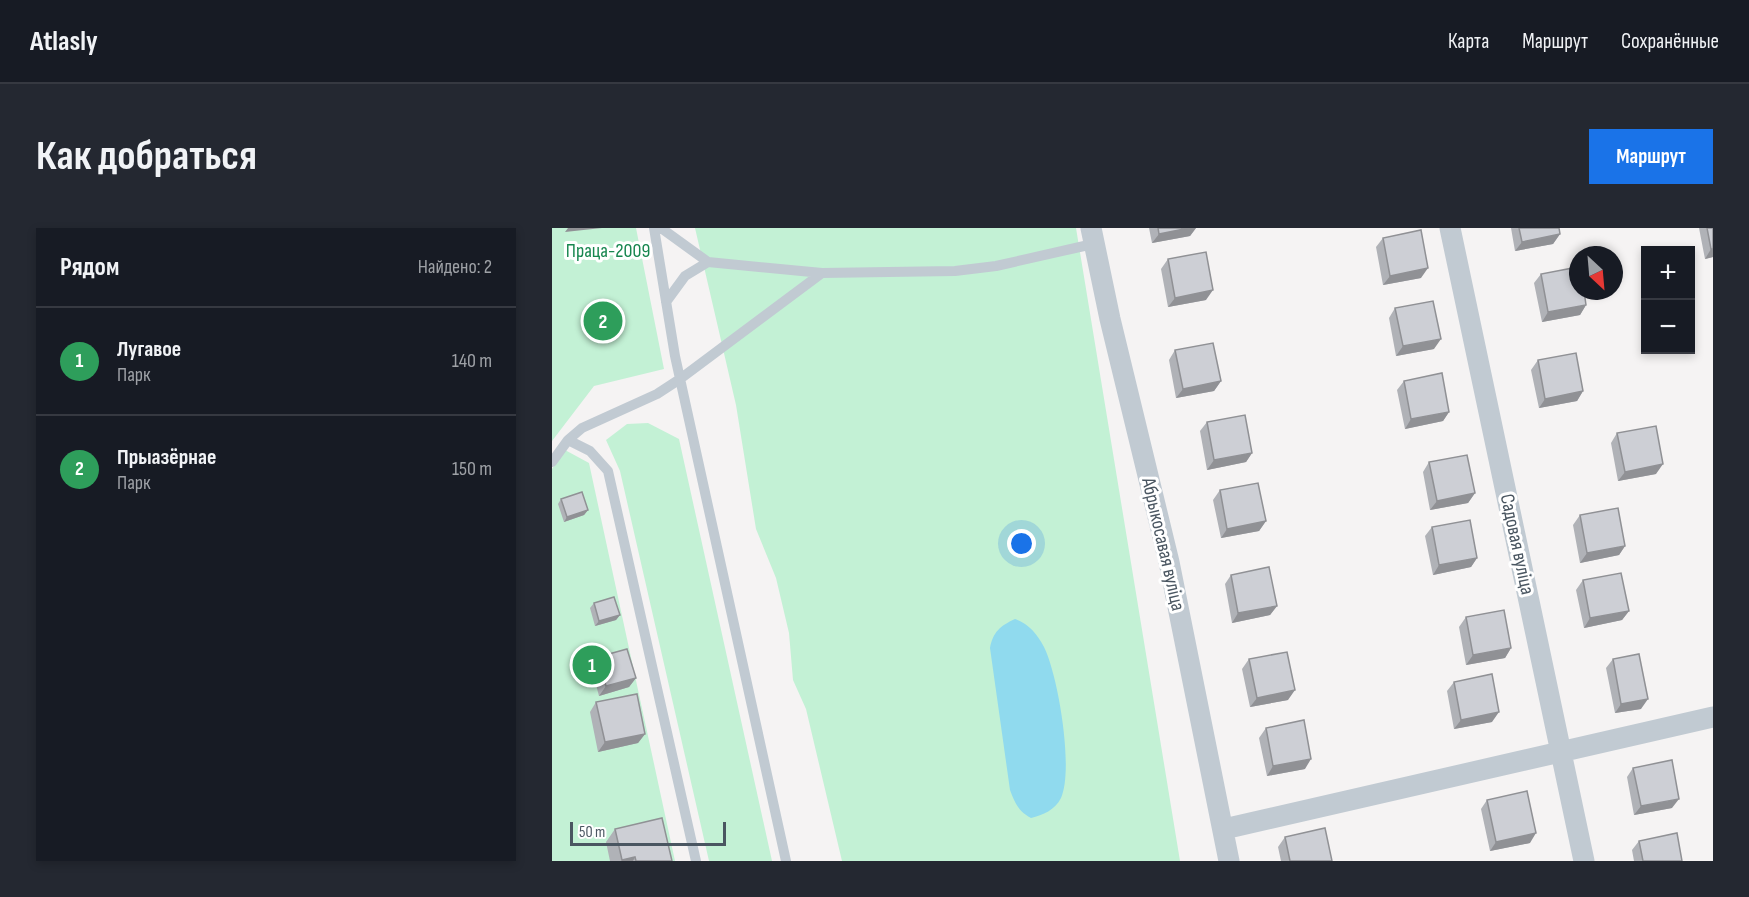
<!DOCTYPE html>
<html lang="ru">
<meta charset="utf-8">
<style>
:root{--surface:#171b24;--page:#242831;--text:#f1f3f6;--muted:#9ea1a6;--line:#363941;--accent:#1a73e8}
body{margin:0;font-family:"Sofia Sans Condensed",sans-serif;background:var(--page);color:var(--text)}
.controls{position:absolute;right:18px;top:18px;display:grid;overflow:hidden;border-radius:0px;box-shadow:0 3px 9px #0003}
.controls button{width:54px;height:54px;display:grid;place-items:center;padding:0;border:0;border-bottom:2px solid var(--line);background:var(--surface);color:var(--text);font:30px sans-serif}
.compass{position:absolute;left:1017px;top:18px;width:54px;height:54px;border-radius:50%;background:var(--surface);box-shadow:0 3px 9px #0003;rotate:154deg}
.scale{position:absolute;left:18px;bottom:15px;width:156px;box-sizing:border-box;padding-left:6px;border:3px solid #4a5661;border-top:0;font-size:16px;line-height:21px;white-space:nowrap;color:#4a5661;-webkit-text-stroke:4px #fff;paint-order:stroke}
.you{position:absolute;left:470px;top:316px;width:21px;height:21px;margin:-15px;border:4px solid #fff;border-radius:50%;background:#1a73e8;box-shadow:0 0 0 9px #1a73e833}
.badge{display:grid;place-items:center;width:39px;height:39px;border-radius:50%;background:var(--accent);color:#fff;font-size:20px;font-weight:700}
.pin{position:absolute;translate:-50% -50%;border:3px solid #fff;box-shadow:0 2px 6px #0006}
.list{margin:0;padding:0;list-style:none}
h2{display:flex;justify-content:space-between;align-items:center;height:78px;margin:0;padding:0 24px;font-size:26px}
h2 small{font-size:20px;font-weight:400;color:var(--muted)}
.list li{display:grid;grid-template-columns:39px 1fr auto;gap:18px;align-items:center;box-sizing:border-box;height:108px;padding:0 24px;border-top:2px solid var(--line)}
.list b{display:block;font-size:22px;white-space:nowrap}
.list p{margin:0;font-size:20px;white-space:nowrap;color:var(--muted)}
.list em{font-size:20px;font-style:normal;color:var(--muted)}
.map{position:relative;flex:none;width:1161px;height:633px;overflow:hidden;border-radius:0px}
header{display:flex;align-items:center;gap:36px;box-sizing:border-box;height:84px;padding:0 30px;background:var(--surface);border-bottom:2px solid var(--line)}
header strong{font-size:28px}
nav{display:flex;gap:33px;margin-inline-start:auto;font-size:21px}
.intro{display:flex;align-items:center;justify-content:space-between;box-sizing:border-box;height:144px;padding:0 36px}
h1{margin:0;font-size:42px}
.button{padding:15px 27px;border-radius:0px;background:var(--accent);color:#fff;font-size:21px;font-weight:700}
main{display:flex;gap:36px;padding:0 36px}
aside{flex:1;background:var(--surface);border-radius:0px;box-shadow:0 3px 9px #0003}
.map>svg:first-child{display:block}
</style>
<header>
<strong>Atlasly</strong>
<nav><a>Карта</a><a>Маршрут</a><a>Сохранённые</a></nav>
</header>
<div class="intro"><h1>Как добраться</h1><a class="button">Маршрут</a></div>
<main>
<aside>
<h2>Рядом<small>Найдено: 2</small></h2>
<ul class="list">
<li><span class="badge" style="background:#2e9e5b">1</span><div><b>Лугавое</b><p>Парк</p></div><em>140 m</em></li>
<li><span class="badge" style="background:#2e9e5b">2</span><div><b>Прыазёрнае</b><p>Парк</p></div><em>150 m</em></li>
</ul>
</aside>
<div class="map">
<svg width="1161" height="633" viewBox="0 0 1161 633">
<rect width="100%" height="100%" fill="#f5f3f3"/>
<path fill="#c3f1d5" d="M0 0H84L112 141 42 158 0 213Z
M143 0H524L628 633H290L254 481 241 452 237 405 224 350 204 301 184 177Z
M96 195 127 211 220 633H157L68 243 54 212 75 196Z
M13 222 37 235 123 633H0V241Z"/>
<path fill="#90daee" d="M463 391C477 396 485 406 492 419 506 447 522 541 509 570 503 582 491 587 479 590 466 583 463 575 458 562L438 420C441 404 448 398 463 391Z"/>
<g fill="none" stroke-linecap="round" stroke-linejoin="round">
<path stroke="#c1cad2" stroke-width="10" d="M102 0 123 128 234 633
M109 0 156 34 270 45
M114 74 133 48 156 34
M16 212 38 223 56 243 144 633
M0 234 16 212 30 200 105 166 128 151 270 45 403 43 444 38 541 16"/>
<path stroke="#c1cad2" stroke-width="21" d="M539 0 558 91 617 334 677 633
M898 0 1032 633
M672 601 1161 489"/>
</g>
<path fill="#b0b2b7" d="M597 0H644L638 8 600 15Z
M959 0H1007L1008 6 1001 16 963 23Z
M1147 0H1161V29L1153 31Z
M831 10 869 50 831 57 824 19Z
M616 31 654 72 616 79 609 41Z
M989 46 1034 77 1028 87 990 94 982 55Z
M843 80 882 121 844 128 837 90Z
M623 122 669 153 662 163 624 170 617 132Z
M986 132 1031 163 1025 173 987 180 979 142Z
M852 153 897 184 891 193 853 201 845 162Z
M655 194 700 225 694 234 655 242 648 203Z
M1065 205 1104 246 1066 253 1059 215Z
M877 234 923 265 916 275 878 282 871 244Z
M668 262 714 293 707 303 669 310 661 272Z
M9 271 36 282 32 287 12 294 6 276Z
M1028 287 1073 318 1067 327 1028 335 1021 297Z
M880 299 925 330 919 339 881 347 873 308Z
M679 347 725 378 718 387 680 395 673 356Z
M1031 352 1077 383 1070 392 1032 400 1024 362Z
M42 375 68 387 64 392 43 398 38 380Z
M914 389 959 420 953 430 914 437 907 399Z
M46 429 84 450 77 459 47 468 39 438Z
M697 431 736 472 698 479 690 441Z
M1061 431 1089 481 1063 485 1054 440Z
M902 454 940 494 902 501 895 463Z
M44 474 93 506 86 515 46 524 38 484Z
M714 500 753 541 715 548 707 510Z
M1081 540 1120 580 1082 587 1075 549Z
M935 572 978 615 938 623 929 581Z
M63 601 120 633H58L54 614Z
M733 609 780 633H729L726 619Z
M1087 613 1130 633H1082L1080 622Z"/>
<path fill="#909195" d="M16 0H50L13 4Z
M637 0H644L638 8 600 15 607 6Z
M1008 6 1001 16 963 23 970 14Z
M1159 21H1161V29L1153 31Z
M876 40 869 50 831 57 838 48Z
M661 62 654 72 616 79 623 70Z
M1034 77 1028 87 990 94 996 84Z
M889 111 882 121 844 128 851 118Z
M669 153 662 163 624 170 631 161Z
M1031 163 1025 173 987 180 993 171Z
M897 184 891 193 853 201 859 191Z
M700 225 694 234 655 242 662 232Z
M1111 236 1104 246 1066 253 1073 244Z
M923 265 916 275 878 282 885 273Z
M36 282 32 287 12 294 15 289Z
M714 293 707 303 669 310 675 301Z
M1073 318 1067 327 1028 335 1035 325Z
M925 330 919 339 881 347 887 337Z
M725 378 718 387 680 395 686 385Z
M1077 383 1070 392 1032 400 1038 390Z
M68 387 64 392 43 398 47 393Z
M959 420 953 430 914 437 921 427Z
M84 450 77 459 47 468 54 458Z
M743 462 736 472 698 479 705 470Z
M1096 471 1089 481 1063 485 1069 476Z
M947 484 940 494 902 501 909 492Z
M93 506 86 515 46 524 53 514Z
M759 531 753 541 715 548 721 538Z
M1127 571 1120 580 1082 587 1089 578Z
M984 605 978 615 938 623 944 614Z
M83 629 81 633H70V632Z"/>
<path fill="#cdcfd5" stroke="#909195" stroke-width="1.5" d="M606 0H637L607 6Z
M967 0H1007L1008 6 970 14Z
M1155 0H1161V21H1159Z
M869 2 876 40 838 48 831 10Z
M654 24 661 62 623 70 616 31Z
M1026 39V63H1032L1034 77 996 84 989 46Z
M881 73 889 111 851 118 843 80Z
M661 115 669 153 631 161 623 122Z
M1024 125 1031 163 993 171 986 132Z
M890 145 897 184 859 191 852 153Z
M693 187 700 225 662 232 655 194Z
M1104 198 1111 236 1073 244 1065 205Z
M915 227 923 265 885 273 877 234Z
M706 255 714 293 675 301 668 262Z
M30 264 36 282 15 289 9 271Z
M1066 280 1073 318 1035 325 1028 287Z
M918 292 925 330 887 337 880 299Z
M717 339 725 378 686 385 679 347Z
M1069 345 1077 383 1038 390 1031 352Z
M62 369 68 387 47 393 42 375Z
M952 382 959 420 921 427 914 389Z
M75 421 84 450 54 458 46 429Z
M735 424 743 462 705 470 697 431Z
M1087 426 1096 471 1069 476 1061 431Z
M940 446 947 484 909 492 902 454Z
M85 466 93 506 53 514 44 474Z
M752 492 759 531 721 538 714 500Z
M1120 532 1127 571 1089 578 1081 540Z
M975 563 984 605 944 614 935 572Z
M110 590 120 633H84L83 629 70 632 63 601Z
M773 600 780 633H738L733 609Z
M1125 605 1130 633H1091L1087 613Z"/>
<g text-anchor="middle" stroke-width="6" stroke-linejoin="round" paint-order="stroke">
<g font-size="20" fill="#17864f" stroke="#fff">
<text x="56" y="29">Праца-2009</text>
</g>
<g font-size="20" fill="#4a5661" stroke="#fff">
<text transform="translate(612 316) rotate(77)" y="7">Абрыкосавая вуліца</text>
<text transform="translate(966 316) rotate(78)" y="7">Садовая вуліца</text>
</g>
</g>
</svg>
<div class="controls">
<button>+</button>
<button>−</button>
</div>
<svg class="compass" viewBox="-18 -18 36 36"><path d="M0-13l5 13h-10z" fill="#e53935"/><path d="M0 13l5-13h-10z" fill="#9ea1a6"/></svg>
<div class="scale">50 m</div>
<div class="you"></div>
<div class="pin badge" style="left:40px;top:437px;background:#2e9e5b">1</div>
<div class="pin badge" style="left:51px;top:93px;background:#2e9e5b">2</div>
</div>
</main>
